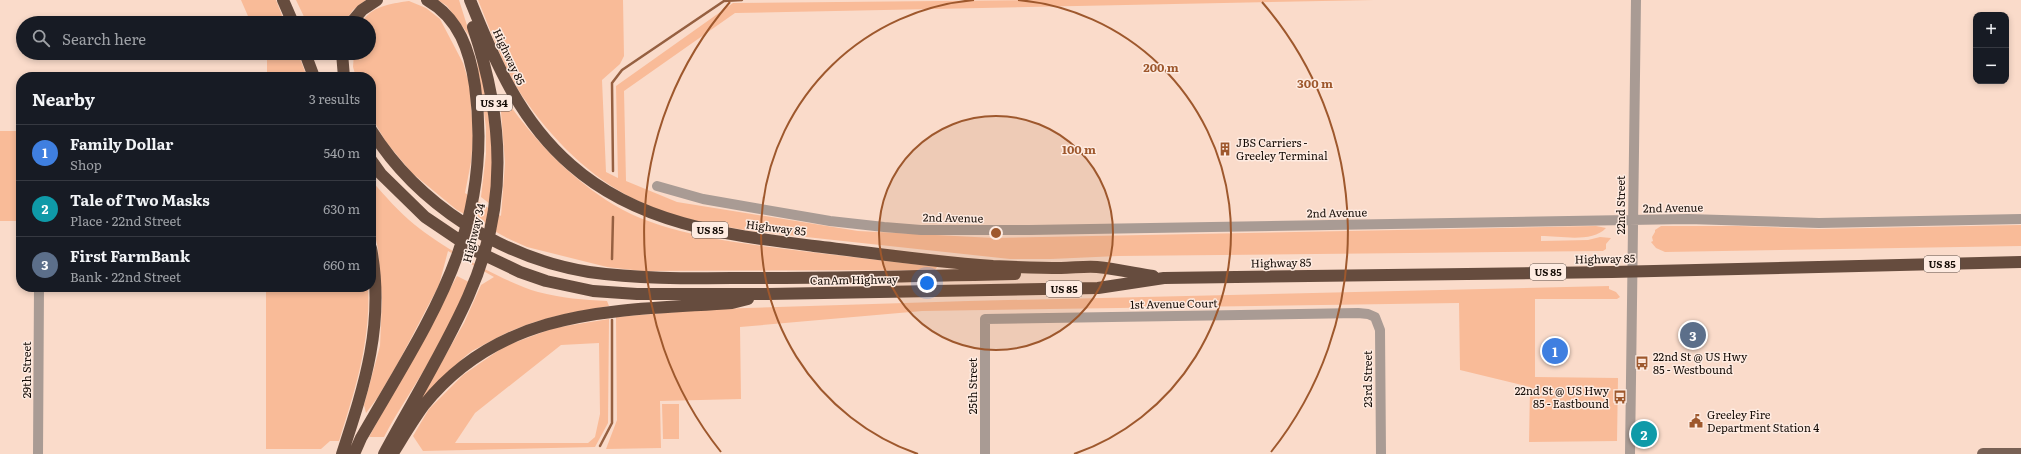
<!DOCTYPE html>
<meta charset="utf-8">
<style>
:root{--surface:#171b24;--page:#20242c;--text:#f1f3f6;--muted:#9ea1a6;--line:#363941;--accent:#b45309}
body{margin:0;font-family:Literata,serif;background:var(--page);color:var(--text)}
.controls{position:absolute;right:12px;top:12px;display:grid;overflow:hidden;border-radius:8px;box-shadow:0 2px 6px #0003}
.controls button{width:36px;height:36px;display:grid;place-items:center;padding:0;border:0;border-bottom:1px solid var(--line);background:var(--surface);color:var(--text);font:20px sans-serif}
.you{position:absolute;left:927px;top:283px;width:14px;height:14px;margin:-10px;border:3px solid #fff;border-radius:50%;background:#1a73e8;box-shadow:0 0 0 6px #1a73e833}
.badge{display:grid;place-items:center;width:26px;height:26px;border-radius:50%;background:var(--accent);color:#fff;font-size:13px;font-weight:700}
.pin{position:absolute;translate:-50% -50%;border:2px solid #fff;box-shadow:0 1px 4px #0006}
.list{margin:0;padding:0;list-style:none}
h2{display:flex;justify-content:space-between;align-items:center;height:52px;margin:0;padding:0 16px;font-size:17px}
h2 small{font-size:13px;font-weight:400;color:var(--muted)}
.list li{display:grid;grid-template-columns:26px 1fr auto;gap:12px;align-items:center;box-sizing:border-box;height:56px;padding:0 16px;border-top:1px solid var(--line)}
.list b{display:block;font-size:15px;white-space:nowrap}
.list p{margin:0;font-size:13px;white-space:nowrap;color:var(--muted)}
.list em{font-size:13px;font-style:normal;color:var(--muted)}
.icon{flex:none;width:22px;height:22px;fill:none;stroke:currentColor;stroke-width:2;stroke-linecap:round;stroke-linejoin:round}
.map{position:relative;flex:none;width:2021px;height:454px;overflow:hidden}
.search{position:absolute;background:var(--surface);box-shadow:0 2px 6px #0003;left:16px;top:16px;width:360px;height:44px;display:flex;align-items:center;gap:10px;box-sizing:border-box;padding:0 14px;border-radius:22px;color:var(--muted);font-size:15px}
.panel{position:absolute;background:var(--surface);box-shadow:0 2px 6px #0003;left:16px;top:72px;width:360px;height:220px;border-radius:16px}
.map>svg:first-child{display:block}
</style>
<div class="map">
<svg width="2021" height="454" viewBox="0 0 2021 454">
<rect width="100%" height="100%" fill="#fadbca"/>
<path fill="#f9bb98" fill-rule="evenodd" d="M241 0H276L285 23H251Z
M296 0H366L353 10 344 23H307Z
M438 0H459L471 38 447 6Z
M478 0H623L624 56 620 64 602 80 606 172 618 178 616 86 733 3 1042 0H1374L735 13 624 91 626 181 677 202 858 231 994 238 1596 226 1606 228C1592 243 1561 236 1541 236V241L1588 240 1600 237 1611 238 1606 244V249L1603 251 1118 256 1051 259H1010L751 231C716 225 677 219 645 204 598 184 557 145 528 104 506 75 492 34 478 0Z
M409 1 426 8 440 19 463 63 470 86 473 138 471 162 465 193 501 216 505 163 500 99 504 97C532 137 565 173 606 200 658 235 740 243 801 251 846 256 891 262 937 267L935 270 642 271 607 267 527 247 507 238 457 210 412 173 386 142 371 116V77H356L353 67 354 53H369V23H361C372 6 389 4 409 1Z
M267 53H298L307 77H267Z
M481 60 494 156 490 204 481 197 486 154V127L477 61Z
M0 131H21V221H0Z
M371 180C385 196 399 212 415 225 443 248 504 282 538 292 561 298 584 300 607 301L609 306C564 314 530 319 489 342 482 346 474 349 468 354 450 369 435 387 419 404V401L464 323 481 285 494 277 448 251 439 285 398 363 378 397 366 413 364 405 380 346 382 300 378 248 371 220Z
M2021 225V246L1665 252 1656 248 1651 242 1653 241 1652 237 1655 232V230L1661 226H1738L1818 229Z
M457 276 469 282C457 310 442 338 427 365 413 389 397 412 384 437H369Z
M1609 286V289L1616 292 1620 297 1617 299H1535V377L1618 378 1617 441 1529 442 1530 387 1460 370 1459 303 922 311 740 327 741 399 660 401 661 448 606 449 617 420 616 317 714 309 968 301Z
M266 287H368C371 340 355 391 339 441H330L321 449H266Z
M609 319 608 423 595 447 423 451 413 436 429 409 463 375 505 346 554 328ZM599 343 600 414 595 437 588 443H455L475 413 561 345Z
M662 404H679V439H663Z"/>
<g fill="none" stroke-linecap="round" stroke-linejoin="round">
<path stroke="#966041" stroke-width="2.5" d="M613 171 612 83 622 70 724 1 742 0
M612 259 613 217
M600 446 612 423V320"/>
<path stroke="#a99b94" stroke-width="10" d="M657 186 703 199 830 221 884 227 921 230H1029L1688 219 1819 223 2021 219
M38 454 39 287
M985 454V319L1358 313 1368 314 1375 317 1380 330 1381 454
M1630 454 1636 0"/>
<path stroke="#786155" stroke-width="12" d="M1983 454H2021"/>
<path stroke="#664c3e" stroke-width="12" d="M283 0 293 23
M470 0C495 62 520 121 571 165 639 225 728 235 814 246 874 253 933 262 993 266 1016 267 1039 268 1061 268 1073 268 1085 266 1097 267 1116 269 1134 273 1153 276
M351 23 362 10 377 0
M305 53 314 77
M342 53 344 77
M371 130C418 205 502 258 589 272 646 280 703 278 760 278 845 278 930 276 1015 274
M371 160 381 174 425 217 474 250 520 272 546 281 593 291 637 294H768L1098 288 1164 278 1612 272 2021 262
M393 453C403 437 413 420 424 405 503 306 618 311 732 303L748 299
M342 454C365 384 385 323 371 248
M354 454 361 438C429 320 495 230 475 86 470 51 459 18 427 0
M384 454C412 402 444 351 468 297 509 206 504 119 473 27"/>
</g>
<circle cx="996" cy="233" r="117" fill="#9e582d" fill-opacity=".12"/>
<g fill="none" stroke="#9e582d" stroke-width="2">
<circle cx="996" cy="233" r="117"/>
<path d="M918 454A234 234 0 0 1 974 0M1018 0A234 234 0 0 1 1074 454"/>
<path d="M721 452A352 352 0 0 1 730 2M1262 2A352 352 0 0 1 1271 452"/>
</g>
<defs>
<g id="building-bare" transform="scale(1.08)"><path d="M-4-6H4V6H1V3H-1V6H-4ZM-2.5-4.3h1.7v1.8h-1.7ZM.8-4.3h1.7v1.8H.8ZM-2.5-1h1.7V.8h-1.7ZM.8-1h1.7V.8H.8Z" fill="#9e582d" stroke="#feebe1" stroke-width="2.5" paint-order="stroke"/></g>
<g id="bus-bare" transform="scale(1.08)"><path d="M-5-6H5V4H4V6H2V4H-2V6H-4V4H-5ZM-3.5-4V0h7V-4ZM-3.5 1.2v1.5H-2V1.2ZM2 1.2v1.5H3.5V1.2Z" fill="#9e582d" stroke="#feebe1" stroke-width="2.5" paint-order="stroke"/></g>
<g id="civic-bare" transform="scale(1.08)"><path d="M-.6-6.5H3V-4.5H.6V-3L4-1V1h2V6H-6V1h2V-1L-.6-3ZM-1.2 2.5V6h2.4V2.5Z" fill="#9e582d" stroke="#feebe1" stroke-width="2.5" paint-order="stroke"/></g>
</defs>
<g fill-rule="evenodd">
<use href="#building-bare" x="1225" y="149"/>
<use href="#bus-bare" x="1642" y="363"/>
<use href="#bus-bare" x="1620" y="397"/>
<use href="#civic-bare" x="1696" y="421"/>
</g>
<g text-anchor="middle" stroke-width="3" stroke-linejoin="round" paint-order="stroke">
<g fill="#feebe1" stroke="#5b4f48" stroke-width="1">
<rect x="476" y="95" width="36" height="16" rx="3"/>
<rect x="692" y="222" width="36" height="16" rx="3"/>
<rect x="1924" y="256" width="36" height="16" rx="3"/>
<rect x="1530" y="264" width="36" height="16" rx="3"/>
<rect x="1046" y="281" width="36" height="16" rx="3"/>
</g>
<g font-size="10" font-weight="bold" fill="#150c06">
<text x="494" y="107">US 34</text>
<text x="710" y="234">US 85</text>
<text x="1942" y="268">US 85</text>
<text x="1548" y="276">US 85</text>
<text x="1064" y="293">US 85</text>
</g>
<g font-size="11" fill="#150c06" stroke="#feebe1">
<text transform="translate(509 57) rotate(65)" y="4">Highway 85</text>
<text transform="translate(1621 205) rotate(-90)" y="4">22nd Street</text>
<text transform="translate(1673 208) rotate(-1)" y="4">2nd Avenue</text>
<text transform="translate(1337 213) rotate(-1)" y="4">2nd Avenue</text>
<text transform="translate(953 218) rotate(1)" y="4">2nd Avenue</text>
<text transform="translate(776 228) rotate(7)" y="4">Highway 85</text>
<text transform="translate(474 233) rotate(-76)" y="4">Highway 34</text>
<text transform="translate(1605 259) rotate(-1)" y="4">Highway 85</text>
<text transform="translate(1281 263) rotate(-1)" y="4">Highway 85</text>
<text transform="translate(854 280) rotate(-1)" y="4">CanAm Highway</text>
<text transform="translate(1174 304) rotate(-1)" y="4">1st Avenue Court</text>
<text transform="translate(27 370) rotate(-90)" y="4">29th Street</text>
<text transform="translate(1368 379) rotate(-90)" y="4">23rd Street</text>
<text transform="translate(973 386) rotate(-90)" y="4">25th Street</text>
</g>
<g font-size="11" fill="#150c06" stroke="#feebe1" text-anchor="start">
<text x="1236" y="147">JBS Carriers -<tspan x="1236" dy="13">Greeley Terminal</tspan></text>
<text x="1653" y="361">22nd St @ US Hwy<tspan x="1653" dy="13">85 - Westbound</tspan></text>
<text x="1609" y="395" text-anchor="end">22nd St @ US Hwy<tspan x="1609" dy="13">85 - Eastbound</tspan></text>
<text x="1707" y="419">Greeley Fire<tspan x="1707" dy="13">Department Station 4</tspan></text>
</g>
</g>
<circle cx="996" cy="233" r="6" fill="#9e582d" stroke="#feebe1" stroke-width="2"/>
<g font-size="12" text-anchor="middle" font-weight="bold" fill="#9e582d" stroke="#feebe1" stroke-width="3" stroke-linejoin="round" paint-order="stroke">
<text x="1161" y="72">200 m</text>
<text x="1315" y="88">300 m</text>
<text x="1079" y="154">100 m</text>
</g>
</svg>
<div class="controls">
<button>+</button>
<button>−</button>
</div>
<div class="you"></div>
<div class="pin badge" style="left:1555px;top:351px;background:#3f7fe0">1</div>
<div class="pin badge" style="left:1644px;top:434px;background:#0f9aa8">2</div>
<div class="pin badge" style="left:1693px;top:335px;background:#5c6f8a">3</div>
<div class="search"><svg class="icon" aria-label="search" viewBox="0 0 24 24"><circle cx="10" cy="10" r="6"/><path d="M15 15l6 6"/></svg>Search here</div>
<section class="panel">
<h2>Nearby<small>3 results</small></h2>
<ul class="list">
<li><span class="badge" style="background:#3f7fe0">1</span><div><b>Family Dollar</b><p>Shop</p></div><em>540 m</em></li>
<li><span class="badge" style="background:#0f9aa8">2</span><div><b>Tale of Two Masks</b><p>Place · 22nd Street</p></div><em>630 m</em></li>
<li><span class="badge" style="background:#5c6f8a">3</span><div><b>First FarmBank</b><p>Bank · 22nd Street</p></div><em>660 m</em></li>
</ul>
</section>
</div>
